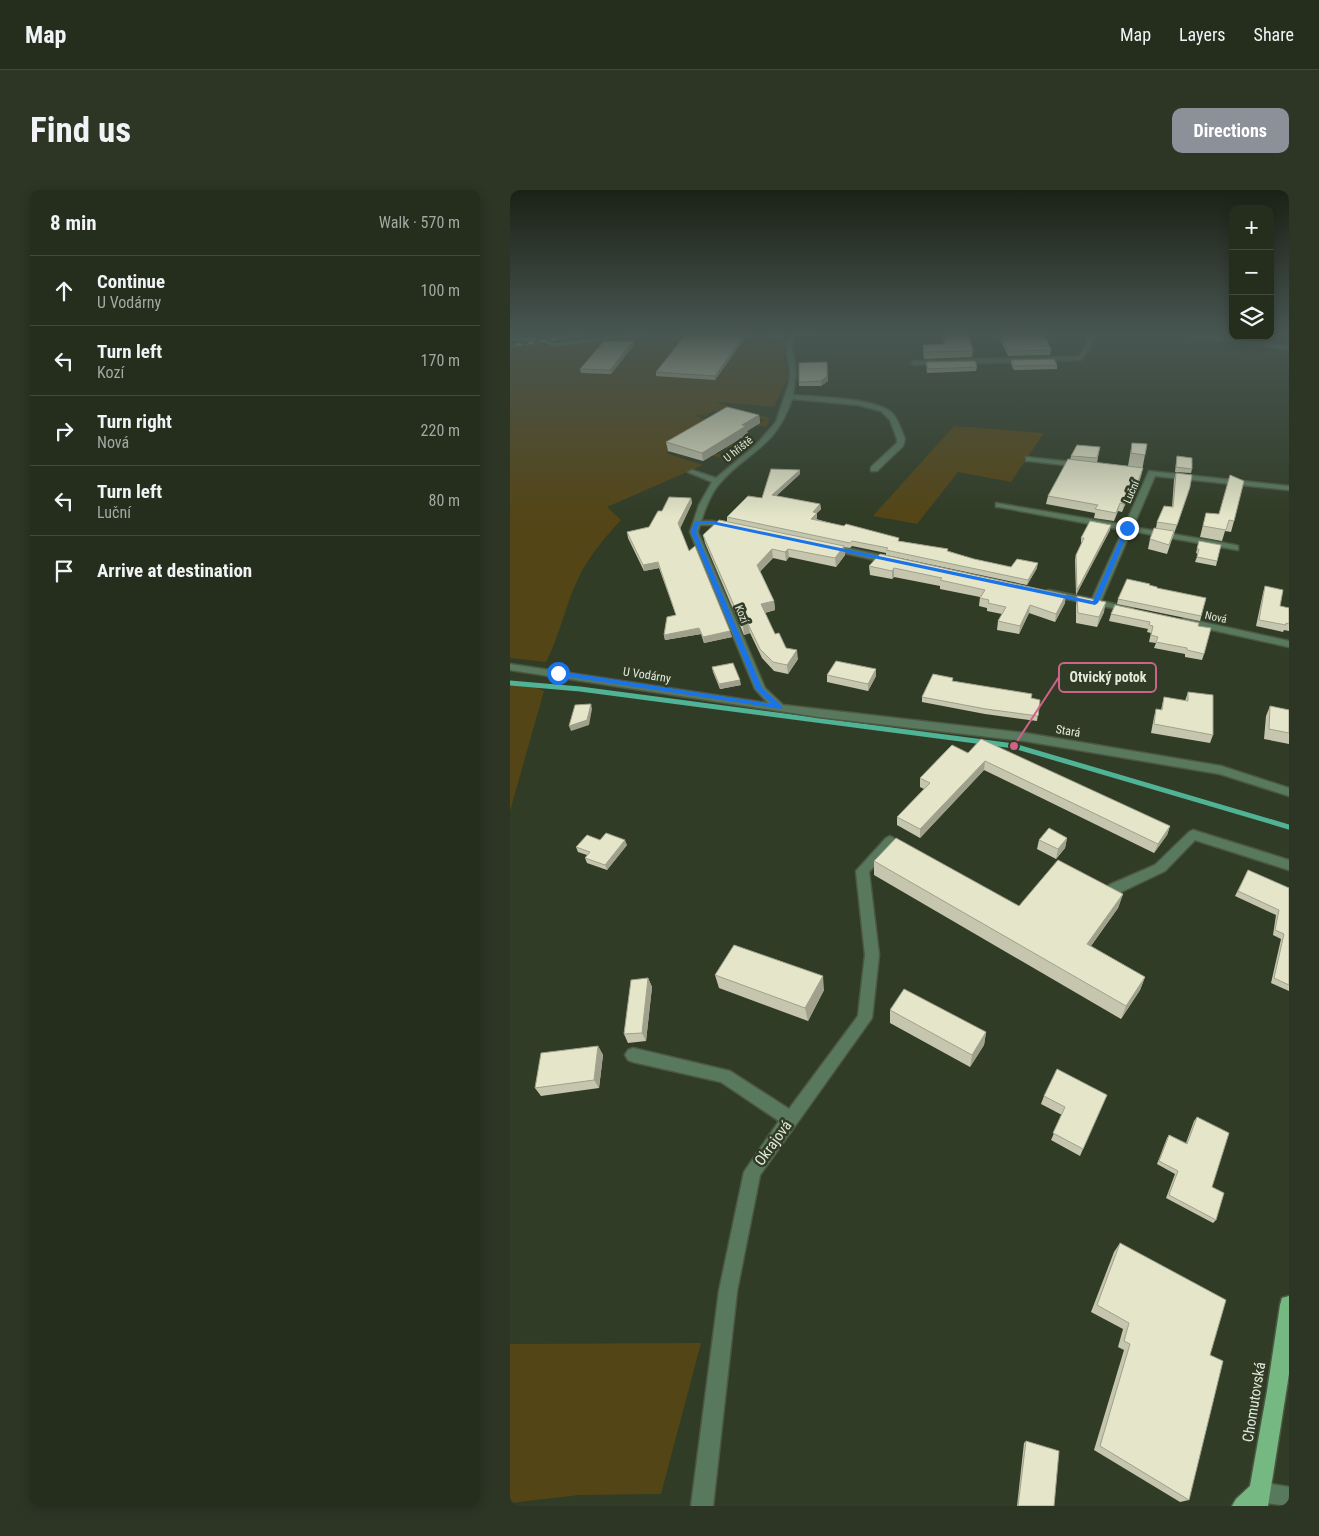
<!DOCTYPE html>
<meta charset="utf-8">
<style>
:root{--surface:#252d1c;--page:#2d3525;--text:#f1f3f6;--muted:#a3a8a3;--line:#42493b;--accent:#8c9099}
body{margin:0;font-family:"Roboto Condensed",sans-serif;background:var(--page);color:var(--text)}
.controls{position:absolute;right:15px;top:15px;display:grid;overflow:hidden;border-radius:10px;box-shadow:0 2px 12px #0003}
.controls button{width:45px;height:45px;display:grid;place-items:center;padding:0;border:0;border-bottom:1px solid var(--line);background:var(--surface);color:var(--text);font:25px sans-serif}
.stop{position:absolute;width:15px;height:15px;margin:-11px;border:4px solid #1a73e8;border-radius:50%;background:#fff}
.stop.end{background:#1a73e8;border-color:#fff;box-shadow:0 1px 5px #0008}
.list{margin:0;padding:0;list-style:none}
h2{display:flex;justify-content:space-between;align-items:center;height:65px;margin:0;padding:0 20px;font-size:21px}
h2 small{font-size:16px;font-weight:400;color:var(--muted)}
.list li{display:grid;grid-template-columns:32px 1fr auto;gap:15px;align-items:center;box-sizing:border-box;height:70px;padding:0 20px;border-top:1px solid var(--line)}
.list b{display:block;font-size:19px;white-space:nowrap}
.list p{margin:0;font-size:16px;white-space:nowrap;color:var(--muted)}
.list em{font-size:16px;font-style:normal;color:var(--muted)}
.icon{flex:none;width:28px;height:28px;fill:none;stroke:currentColor;stroke-width:2;stroke-linecap:round;stroke-linejoin:round}
.map{position:relative;flex:none;width:779px;height:1316px;overflow:hidden;border-radius:10px}
header{display:flex;align-items:center;gap:30px;box-sizing:border-box;height:70px;padding:0 25px;background:var(--surface);border-bottom:1px solid var(--line)}
header strong{font-size:24px}
nav{display:flex;gap:28px;margin-inline-start:auto;font-size:18px}
.intro{display:flex;align-items:center;justify-content:space-between;box-sizing:border-box;height:120px;padding:0 30px}
h1{margin:0;font-size:35px}
.button{padding:12px 22px;border-radius:10px;background:var(--accent);color:#fff;font-size:18px;font-weight:700}
main{display:flex;gap:30px;padding:0 30px}
aside{flex:1;background:var(--surface);border-radius:10px;box-shadow:0 2px 12px #0003}
.map>svg:first-child{display:block}
</style>
<header>
<strong>Map</strong>
<nav><a>Map</a><a>Layers</a><a>Share</a></nav>
</header>
<div class="intro"><h1>Find us</h1><a class="button">Directions</a></div>
<main>
<aside>
<h2>8 min<small>Walk · 570 m</small></h2>
<ul class="list">
<li><svg class="icon" aria-label="ahead" viewBox="0 0 24 24"><path d="M12 20V5M6 11l6-6 6 6"/></svg><div><b>Continue</b><p>U Vodárny</p></div><em>100 m</em></li>
<li><svg class="icon" aria-label="left" viewBox="0 0 24 24"><path d="M17 20v-9H6M10 6l-5 5 5 5"/></svg><div><b>Turn left</b><p>Kozí</p></div><em>170 m</em></li>
<li><svg class="icon" aria-label="right" viewBox="0 0 24 24"><path d="M7 20v-9h11M14 6l5 5-5 5"/></svg><div><b>Turn right</b><p>Nová</p></div><em>220 m</em></li>
<li><svg class="icon" aria-label="left" viewBox="0 0 24 24"><path d="M17 20v-9H6M10 6l-5 5 5 5"/></svg><div><b>Turn left</b><p>Luční</p></div><em>80 m</em></li>
<li><svg class="icon" aria-label="arrive" viewBox="0 0 24 24"><path d="M6 21V4h12l-3 4 3 4H6"/></svg><div><b>Arrive at destination</b></div></li>
</ul>
</aside>
<div class="map">
<svg width="779" height="1316" viewBox="0 0 779 1316">
<rect width="100%" height="100%" fill="#313c26"/>
<path fill="#374528" d="M50 143H99L0 158V151Z"/>
<path fill="#544516" d="M190 143H255L259 146H276L274 168 278 187 264 217 209 212 207 213 260 228 256 237 245 236 255 230 203 221 195 226 189 224 185 226 229 239 209 248 237 255 225 260 186 249 188 258 215 266 211 268 169 256V260L155 263 193 275 97 317 111 330C95 347 78 367 68 389 55 416 50 445 36 472L0 468V158L78 146 152 147Z
M444 236 534 243 501 292 448 282 407 334 363 326Z
M0 491 17 494 34 501 0 621Z
M191 1153 151 1304 69 1305 0 1313V1154Z"/>
<g fill="none" stroke-linecap="round" stroke-linejoin="round">
<path stroke="#50b396" stroke-width="3" d="M261 143 263 146H272
M356 143H408
M287 145 327 143
M0 149H25
M36 152 44 155 141 143"/>
<path stroke="#50b396" stroke-width="5" d="M0 493 70 499 504 556 779 637"/>
<g stroke="#4d5843" stroke-width="3">
<path id="minor" d="M280 143H286L282 154 286 183 283 205C306 207 364 208 381 222 388 228 391 240 395 249L393 256 367 281H361V277L387 253V249L380 230 371 221 348 215 282 209C265 259 240 259 210 293 201 303 196 317 191 331H202L225 337 221 339 202 335H190L188 342 255 498 273 515 515 543 711 576 779 598V606L710 584 515 551 309 527 0 480V474L258 513 245 499 180 342 189 315 202 292 178 282 182 280 206 288 246 255 266 232 279 193 280 183 276 154Z
M578 143H584L581 157 571 170 404 175 401 173 404 171 569 166 575 157Z
M664 143H683L779 156V160Z
M516 267 571 273 575 275 571 277 519 271H516Z
M639 281 779 296V300L645 286 623 337 725 355 728 356V360L621 341 591 411 623 418V422L536 405V401L539 400 582 409 613 340 489 317H486V313L615 335Z
M319 354 383 368 387 371 383 374 316 359 315 357Z
M674 428 779 451V457L671 433 669 431Z
M683 640 779 670V680L685 650 655 681 609 703 604 704 599 703 597 699 599 695 645 675 679 642Z
M380 646 384 648 386 651 384 654 359 682 369 765 362 828 250 985 227 1101 203 1316H181L209 1101 234 982 269 931 211 892 123 872 118 870 115 865 118 860 123 858 220 881 279 919 348 826 355 765 346 681 376 648Z
M749 1292 779 1297V1316L749 1312 742 1309 739 1302 742 1295Z"/>
</g>
<g stroke="#4d5843" stroke-width="3">
<path id="major" d="M779 1106V1184L758 1316H722L726 1309 740 1296 757 1201 770 1115 772 1108Z"/>
</g>
<use href="#minor" fill="#59795e" fill-rule="evenodd"/>
<use href="#major" fill="#76b882" fill-rule="evenodd"/>
<g stroke="#cbd2c3" stroke-width="3">
<path id="rail" d="M0 156 80 143"/>
</g>
<use href="#rail" stroke="#313c26" stroke-width="2" stroke-dasharray="6" stroke-linecap="butt"/>
</g>
<path fill="#c5c6ad" d="M431 143H458L463 161 462 167 414 169 413 161V155L434 154Z
M487 143H521L541 160 540 165 498 166Z
M238 144 205 190 146 186V182L215 145Z
M124 155 101 184 71 183 70 179Z
M501 170 547 175V179L504 180 501 174Z
M317 172 318 191 311 196H289V192Z
M416 172 467 177 466 181 417 183Z
M249 225 250 233 237 241 238 244 193 271 158 261 156 252Z
M622 253 637 254 631 286 625 304 620 303 612 322 608 321 604 331 584 328 585 323 536 314 538 306 560 270 561 266 590 257 587 273 618 276Z
M667 266 682 279 681 283 665 282Z
M666 283 680 297 657 364 638 359 640 349 646 338 647 332 662 317 664 290Z
M290 284 266 306 310 314 311 319 307 323V328L306 329 389 351 438 359V361L464 369 501 377 527 378 517 395 376 365V363L342 356 340 358 334 357 335 365 326 377 279 367 276 371 263 368 250 381 264 411 265 420 255 423 265 444 276 458 288 469 278 484 264 481 252 468 240 443 234 445 195 353 193 345 217 332V327L252 308Z
M181 308 182 313 170 338 179 361 222 447 194 453 191 444 155 450 154 445 166 425 149 378 134 381 118 348 117 342 139 337 152 321Z
M696 323 724 331 721 342 715 341 712 351 690 347Z
M600 340 566 405 565 370 566 365 572 353 571 352V348Z
M689 351 711 355 706 376 685 372 688 364 686 363Z
M370 364 555 413 545 432 519 423 509 444 487 440 488 431 492 424 477 421V418L469 416 470 407 430 399V396L384 387 382 389 360 385 359 376Z
M639 395 647 398 696 408 690 431 607 414 608 409Z
M755 396 770 416 779 418V441L774 440 773 442 746 436 753 403Z
M567 406 594 422 587 437 566 433V416Z
M601 424 688 436 694 464 692 470 675 467V464L644 458 646 453 639 452 641 443 637 442 638 439 599 431Z
M202 477 231 495 210 499 203 482Z
M366 479V486L358 501 317 492V485Z
M443 491 522 504 521 508 530 510 527 531 475 524 412 512V507Z
M678 502 703 545 700 553 641 543 644 527 646 519 651 520 654 507 675 511Z
M760 516 779 520V554L754 549 756 526Z
M458 563 660 636 657 645 644 663 474 580 410 648 387 635V627L414 599 410 597V588Z
M557 648 555 658 546 669 527 659 529 650Z
M90 650 117 655 97 680 77 673 75 668 77 665 68 662 66 657Z
M364 671 509 716 613 704 608 718 581 756 635 787 630 800 611 829 364 685Z
M738 680 779 698V801L761 793 771 749 763 745 766 725 725 706Z
M205 785 314 800 298 831 209 798Z
M138 788 142 797 136 851 118 853 114 844Z
M380 820 476 842 474 855 460 877 380 833Z
M88 856 93 865 89 898 31 906 25 898Z
M597 905 570 966 541 950 552 925 531 914 534 906Z
M687 927 702 997 706 1030 703 1033 656 1008 665 984 647 974 657 948 659 945 676 953 684 931Z
M610 1053 700 1165 679 1310 670 1312 584 1260 614 1160 608 1157 613 1139 581 1122 604 1062Z
M516 1251 544 1316H507L514 1253Z"/>
<path fill="#a0a18d" d="M236 143 238 144 205 190V186Z
M123 151 124 155 101 184 100 180Z
M317 186 318 191 311 196V191Z
M249 225 250 233 237 241 238 244 193 271 192 263 232 235Z
M633 278 631 286 625 304 627 295Z
M290 280V284L262 310V305Z
M621 294 620 303 612 322 614 314Z
M680 297 678 304 665 342 667 335Z
M181 308 182 313 170 339 168 333Z
M610 313 608 321 604 331 606 323Z
M310 314 311 319 307 323V328L302 333 301 329 303 322Z
M601 335 600 340 566 405 567 400Z
M334 356 335 365 326 377 325 368Z
M262 359 263 368 248 384 247 375Z
M278 359 279 367 276 371 275 362Z
M148 372 149 378 134 381 133 375Z
M528 373 527 378 517 395 518 390Z
M384 378V387L382 389V381Z
M556 405 555 413 545 432 546 424Z
M264 411 265 420 252 423 251 414Z
M596 412 594 422 587 437 589 427Z
M520 415 519 423 509 444 510 436Z
M238 434 240 443 234 445 233 436Z
M189 438 191 444 155 450 154 445Z
M220 441 222 447 194 453 193 447Z
M287 460 288 469 278 484 277 475Z
M366 479V486L358 501V494Z
M230 490 231 495 210 499 209 494Z
M81 514 82 519 79 535 61 541 59 536Z
M475 571 474 580 410 648V639Z
M660 636 657 645 644 663 648 654Z
M557 648 555 658 546 669 548 659Z
M115 650 117 655 97 680 95 675Z
M613 704 608 718 573 767 577 754Z
M313 786 314 800 298 831 295 818Z
M635 787 630 800 611 829 616 816Z
M138 788 142 797 136 851 132 843Z
M476 842 474 855 460 877 462 865Z
M88 856 93 865 89 898 84 890Z"/>
<path fill="#e5e6c9" stroke="#a0a18d" d="M216 143H236L205 186 146 182 176 144 215 145Z
M433 143H458L463 161 414 162 413 155 436 154Z
M490 143H521L534 144 541 160 498 161Z
M94 151H123L100 180 70 179Z
M544 169 547 175 504 176 501 170Z
M465 171 467 177 418 179 416 172Z
M317 172V186L311 191 289 192V173Z
M217 217 249 225 232 235 236 236 192 263 156 252Z
M622 253 637 254 635 265 621 263Z
M567 255 590 257 587 268 561 266Z
M667 266 682 268V279L666 277Z
M558 269 633 278 627 295 621 294 614 314 610 313 606 323 585 319 588 315 538 306Z
M261 279 290 280 262 305 310 314 303 322 307 323 301 329 334 336 336 334 389 348 388 351 438 359 437 361 464 369 501 377 507 369 528 373 518 390 376 360 378 358 342 351 340 353 217 327 238 306 252 308Z
M666 283 682 285 680 297 667 335 647 332 654 316 663 317Z
M720 285 734 291 724 331 719 330 716 340 693 336 696 323 709 324Z
M159 307 181 308 168 333 179 361 185 356 220 441 193 447 189 438 154 445 157 427 166 425 148 372 133 375 117 342 139 337 148 321H152Z
M209 330 334 356 325 368 278 359 275 362 262 359 247 375 264 411 251 414 265 444 269 443 276 458 287 460 277 475 263 472 250 459 238 434 233 436 193 345Z
M580 331 601 335 567 400 566 365 574 348H571Z
M644 338 664 341 659 355 640 349Z
M689 351 711 355 707 371 687 367 689 359H687Z
M370 364 556 405 546 424 520 415 510 436 488 431 496 417 478 413 479 410 470 408 475 400 430 390 432 388 384 378 382 381 359 376Z
M617 389 640 394 639 395 647 397V398L696 408 691 426 608 409Z
M755 396 773 400 770 416 779 418V434L776 433V435L749 430Z
M567 406 596 412 589 427 568 423Z
M605 415 689 433 688 436 701 438 694 464 677 460V458L646 452 648 447 641 445 643 436 639 435 640 432 601 424Z
M326 471 366 479 358 494 317 485Z
M223 473 230 490 209 494 202 477Z
M423 484 443 488 442 491 522 504 521 508 530 510 528 526 476 519 412 507Z
M678 502 703 505V545L644 534 646 519 652 520 654 507 678 511Z
M81 514 77 530 59 536 65 515Z
M760 516 779 520V543L759 539Z
M471 549 660 636 648 654 475 571 410 639 387 627 420 593 410 588 442 555 458 563Z
M539 638 557 648 548 659 529 650Z
M96 643 115 650 95 675 75 668 80 662 66 657 77 645 90 650Z
M386 648 509 716 548 670 613 704 577 754 635 787 616 816 364 671Z
M738 680 779 698V795L764 788 774 744 765 740 769 720 728 701Z
M224 755 313 786 295 818 205 785Z
M138 788 132 843 114 844 121 790Z
M394 799 476 842 462 865 380 820Z
M88 856 84 890 25 898 31 863Z
M547 879 597 905 573 959 543 943 555 917 534 906Z
M687 927 719 943 702 997 714 1003 706 1030 659 1005 668 981 649 971 659 945 677 954Z
M610 1053 716 1110 700 1165 713 1171 679 1310 590 1256 620 1154 614 1151 619 1133 587 1115Z
M516 1251 549 1261 544 1316H508Z"/>
<linearGradient id="sky" x2="0" y2="1"><stop stop-color="#1b2115"/><stop offset="0.44" stop-color="#485652"/><stop offset="1" stop-color="#485652" stop-opacity="0"/></linearGradient>
<rect width="779" height="328" fill="url(#sky)"/>
<path fill="#1a73e8" d="M186 331H202L583 411 615 338 617 337 620 338 588 413 585 415 202 334H189L186 342 252 498 272 516V519L46 485V482L48 481 262 514 246 499 181 342 184 333Z"/>
<g text-anchor="middle" stroke-width="5" stroke-linejoin="round" paint-order="stroke">
<g font-size="11" fill="#e3eadc" stroke="#313c26">
<text transform="translate(228 259) rotate(-39)" y="4">U hřiště</text>
<text transform="translate(621 302) rotate(-66)" y="4">Luční</text>
<text transform="translate(232 424) rotate(67)" y="4">Kozí</text>
<text transform="translate(706 427) rotate(12)" y="4">Nová</text>
</g>
<g font-size="12" fill="#e3eadc" stroke="#313c26">
<text transform="translate(137 485) rotate(9)" y="4">U Vodárny</text>
<text transform="translate(558 541) rotate(9)" y="4">Stará</text>
</g>
<g font-size="15" fill="#e3eadc" stroke="#313c26">
<text transform="translate(263 953) rotate(-54)" y="5">Okrajová</text>
<text transform="translate(744 1212) rotate(-81)" y="5">Chomutovská</text>
</g>
</g>
<path fill="none" stroke="#ce6288" stroke-width="2" d="M504 556L549 487"/>
<circle fill="#ce6288" stroke="#313c26" stroke-width="2" cx="504" cy="556" r="5"/>
<rect fill="#313c26" stroke="#ce6288" stroke-width="2" x="549" y="473" width="97" height="29" rx="5"/>
<g font-size="14" text-anchor="middle" font-weight="bold" fill="#e3eadc">
<text x="598" y="492">Otvický potok</text>
</g>
</svg>
<div class="controls">
<button>+</button>
<button>−</button>
<button><svg class="icon" aria-label="layers" viewBox="0 0 24 24"><path d="M12 4l9 5-9 5-9-5zM3 14l9 5 9-5"/></svg></button>
</div>
<div class="stop" style="left:48px;top:483px"></div>
<div class="stop end" style="left:617px;top:338px"></div>
</div>
</main>
